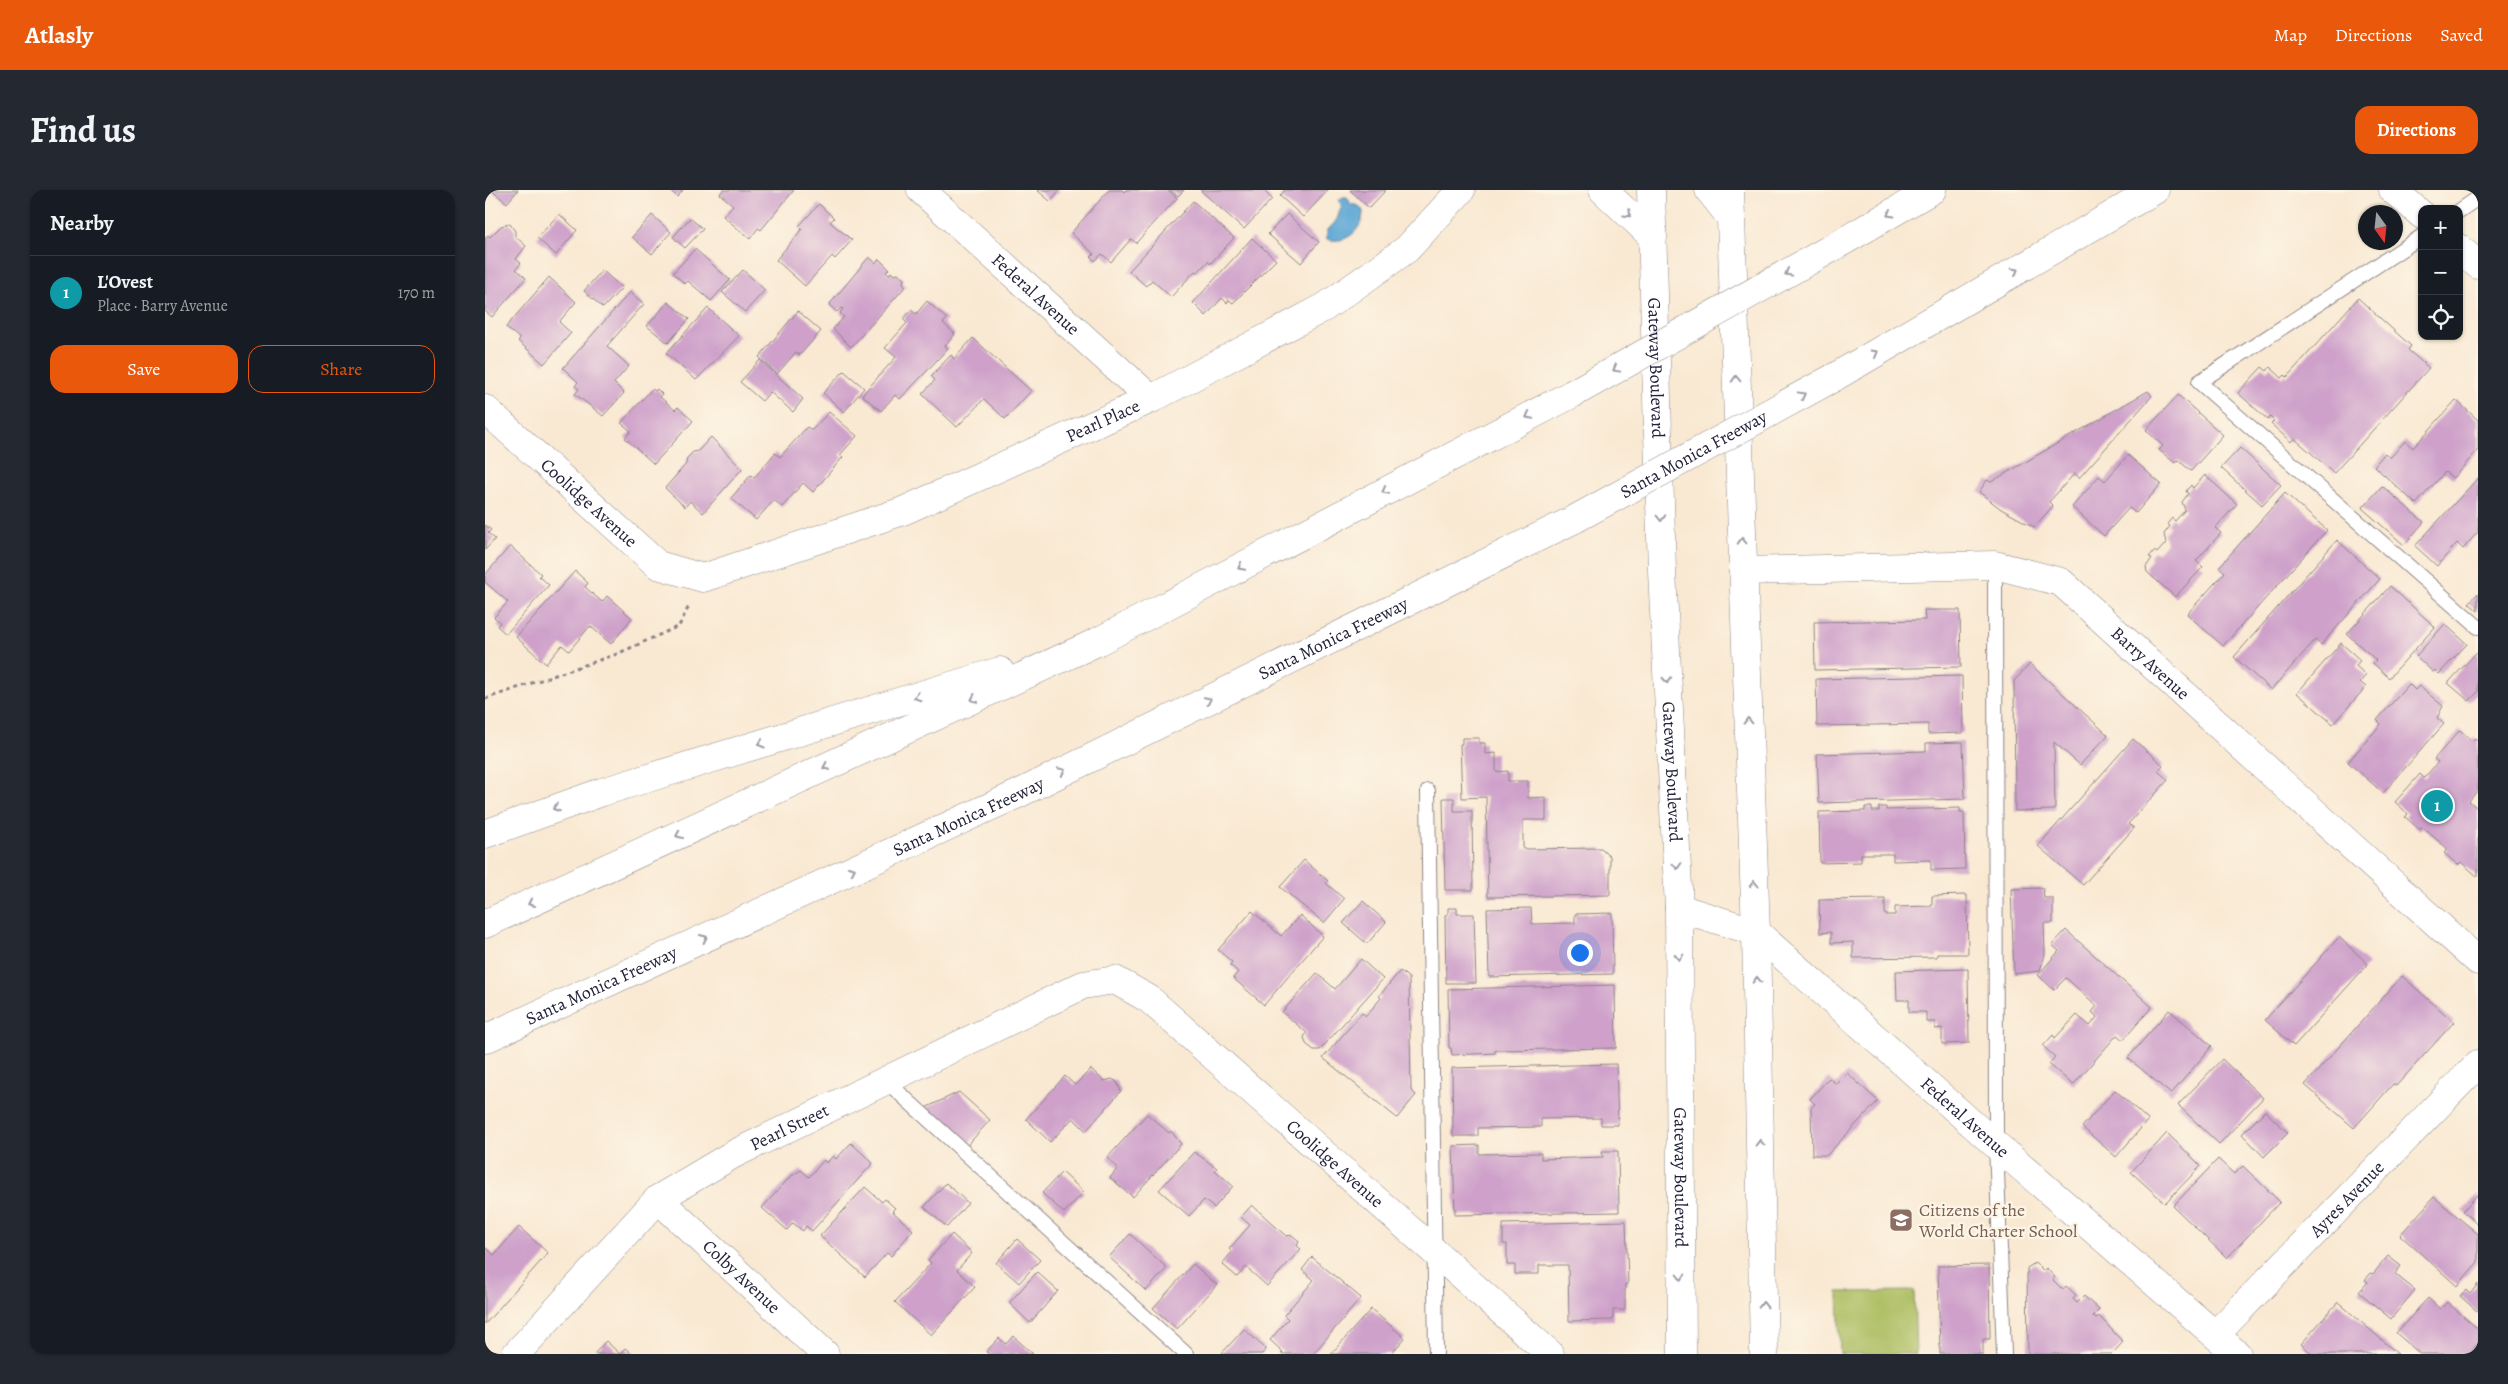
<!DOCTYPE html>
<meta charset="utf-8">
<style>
:root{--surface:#171b24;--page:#242831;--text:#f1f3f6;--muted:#9ea1a6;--line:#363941;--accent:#ea580c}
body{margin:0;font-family:Alegreya,serif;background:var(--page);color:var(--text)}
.controls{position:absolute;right:15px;top:15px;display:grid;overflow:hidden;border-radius:10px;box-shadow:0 1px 4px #0004}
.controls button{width:45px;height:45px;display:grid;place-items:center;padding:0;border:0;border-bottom:1px solid var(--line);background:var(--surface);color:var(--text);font:25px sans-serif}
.compass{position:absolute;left:1873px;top:15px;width:45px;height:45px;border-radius:50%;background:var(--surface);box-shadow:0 1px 4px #0004;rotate:165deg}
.you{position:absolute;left:1094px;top:762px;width:18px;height:18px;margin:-12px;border:4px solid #fff;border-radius:50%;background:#1a73e8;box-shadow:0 0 0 8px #1a73e833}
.badge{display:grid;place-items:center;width:32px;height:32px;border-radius:50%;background:var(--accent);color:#fff;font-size:16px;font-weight:700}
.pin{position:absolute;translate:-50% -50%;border:2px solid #fff;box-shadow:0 1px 5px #0006}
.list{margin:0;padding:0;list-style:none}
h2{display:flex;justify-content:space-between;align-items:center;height:65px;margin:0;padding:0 20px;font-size:21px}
h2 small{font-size:16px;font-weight:400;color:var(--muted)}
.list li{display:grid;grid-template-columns:32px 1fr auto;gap:15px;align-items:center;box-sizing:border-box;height:75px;padding:0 20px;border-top:1px solid var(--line)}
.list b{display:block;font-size:19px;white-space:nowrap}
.list p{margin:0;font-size:16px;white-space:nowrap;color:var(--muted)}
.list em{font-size:16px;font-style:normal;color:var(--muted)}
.actions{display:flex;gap:10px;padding:15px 20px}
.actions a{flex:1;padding:11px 0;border:1px solid var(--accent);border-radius:15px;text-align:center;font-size:18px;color:var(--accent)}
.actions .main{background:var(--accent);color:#fff}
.icon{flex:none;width:28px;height:28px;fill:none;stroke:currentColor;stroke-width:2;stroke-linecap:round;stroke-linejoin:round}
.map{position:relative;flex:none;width:1993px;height:1164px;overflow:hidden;border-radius:15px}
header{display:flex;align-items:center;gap:30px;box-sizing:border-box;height:70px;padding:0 25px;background:var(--accent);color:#fff}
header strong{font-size:24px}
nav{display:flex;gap:28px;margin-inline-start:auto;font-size:18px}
.intro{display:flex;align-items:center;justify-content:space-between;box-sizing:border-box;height:120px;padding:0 30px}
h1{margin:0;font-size:35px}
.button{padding:12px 22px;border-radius:15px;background:var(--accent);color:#fff;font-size:18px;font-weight:700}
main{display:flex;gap:30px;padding:0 30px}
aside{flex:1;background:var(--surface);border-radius:15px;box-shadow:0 1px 4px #0004}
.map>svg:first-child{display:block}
</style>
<header>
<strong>Atlasly</strong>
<nav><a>Map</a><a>Directions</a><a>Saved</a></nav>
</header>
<div class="intro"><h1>Find us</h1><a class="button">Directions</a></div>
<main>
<aside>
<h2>Nearby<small></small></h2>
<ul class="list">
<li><span class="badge" style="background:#0f9aa8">1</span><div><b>L'Ovest</b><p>Place · Barry Avenue</p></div><em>170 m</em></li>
</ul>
<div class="actions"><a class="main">Save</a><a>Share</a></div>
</aside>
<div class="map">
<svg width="1993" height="1164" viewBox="0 0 1993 1164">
<rect width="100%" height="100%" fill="#fcf5e5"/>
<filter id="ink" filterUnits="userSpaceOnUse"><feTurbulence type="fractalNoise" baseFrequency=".02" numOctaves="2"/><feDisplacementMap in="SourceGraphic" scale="10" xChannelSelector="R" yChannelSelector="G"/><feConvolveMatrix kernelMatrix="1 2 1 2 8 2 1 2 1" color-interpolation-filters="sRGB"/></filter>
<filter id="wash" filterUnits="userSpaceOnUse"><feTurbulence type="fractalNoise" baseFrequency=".0096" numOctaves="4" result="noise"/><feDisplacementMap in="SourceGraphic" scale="20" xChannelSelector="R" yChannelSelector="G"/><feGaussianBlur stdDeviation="1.12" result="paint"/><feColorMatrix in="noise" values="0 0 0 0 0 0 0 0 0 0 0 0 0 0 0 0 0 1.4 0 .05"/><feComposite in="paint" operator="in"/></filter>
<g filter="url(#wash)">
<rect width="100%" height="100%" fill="#f9e9d3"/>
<path fill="#acbd60" stroke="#67704e" d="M1429 1101 1431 1164H1355L1353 1102Z"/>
<path fill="#5ea8d6" stroke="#406588" d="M858 7H862L866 14 874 16 878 21C878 40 861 55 842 49 840 39 845 39 850 32 854 28 853 22 857 17L854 10Z"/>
<g id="blocks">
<path fill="#cea0ca" d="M6 0H33L22 13Z
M185 0H198L192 7Z
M238 0H309L276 40 273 38 265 49 238 26 248 15 235 4Z
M552 0H575L565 11Z
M624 0H637L639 2 641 0H683L692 8 651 53 646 49 626 72 617 64 610 71 606 67 609 64 586 43Z
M685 0H699L693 6Z
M715 0H778L787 9 759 39Z
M800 0H843L818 27 795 6Z
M865 0H901L884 18Z
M708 11 749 48 725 74 723 71 712 83 710 81 686 107 667 90 661 96 644 81Z
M334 14 349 28 345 32 367 50 350 69 347 66 320 96 291 70 317 39 314 36Z
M74 24 92 40 71 65 52 48Z
M802 24 834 52 816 73 783 44Z
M167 25 186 42 167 64 147 47Z
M205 28 218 39 200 58 188 47Z
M25 34 30 41V46L41 56 31 69 36 73 31 79 41 88 7 127 0 121V49L3 45 5 47 16 36Z
M767 48 791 70 748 113 744 110 742 113 737 108 721 126 708 113Z
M210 59 245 90 226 111 203 91 200 94 188 83Z
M384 67 391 73 394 69 404 79 401 82 404 85 406 82 409 85 413 84 419 89 418 93 421 96 366 157 348 139 359 127 355 123 358 119 356 118 352 122 344 115Z
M117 80 137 98 118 118 99 101Z
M258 80 280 100 260 122 237 102Z
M64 87 91 112 74 132 86 143 59 174 33 151 35 149 21 137Z
M145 102 159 114 122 156 144 176 129 193 139 203 118 226 90 204 94 199 90 196 93 192 78 178Z
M1873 108 1926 156 1923 160 1944 178 1849 283 1809 248 1806 252 1786 234 1789 231 1785 227 1783 230 1753 203 1777 177 1782 181 1785 177 1797 188 1800 185 1802 187Z
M442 111 462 129 458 133 470 144 460 156 463 158 441 182 415 209 410 205 396 221 377 205 411 167 400 158 422 133 418 129 426 120 431 124Z
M183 112 204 129 183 153 162 136Z
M223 118 254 146 211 190 181 163Z
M313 121 336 141 315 165 311 162 292 184 274 167Z
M488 148 546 201 520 229 499 209 472 237 437 204 450 190 446 186 466 165 469 169Z
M275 170 318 209 308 222 285 202 277 211 255 192Z
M359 181 379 198 359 222 338 203Z
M167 199 170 201 172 199 177 204 175 207 190 220 193 217 208 231 169 274 140 248 146 241 136 233Z
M1663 201 1667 206 1594 288 1590 283 1564 312 1568 316 1549 337 1516 319 1494 302 1502 290 1506 292Z
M1693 205 1738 245 1706 281 1693 270 1690 273 1674 260 1678 256 1661 240Z
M1971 210 1993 230V260L1968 288 1960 282 1931 314 1889 276 1900 263 1905 268 1920 251 1928 258Z
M344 222 372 246 355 265 358 267 328 302 318 293 297 317 289 310 271 330 246 308 266 285 269 288 290 263 295 267 322 237 327 240Z
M226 247 257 279 218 323 205 311 200 317 180 298 201 274 202 268 208 262 213 261Z
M1755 258 1796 295 1777 315 1736 278Z
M1643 265 1676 294 1651 323 1644 318 1619 346 1587 317 1614 286 1620 291Z
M1720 285 1752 314 1730 338 1736 343 1711 371 1718 377 1690 407 1662 382 1661 377 1667 368 1664 367 1669 361 1672 363 1681 353 1679 344 1685 336 1682 334 1687 328 1690 331 1700 320 1697 312 1703 304 1701 301 1706 295 1708 298Z
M1993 288V342L1978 359 1972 353 1952 376 1930 356Z
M1897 296 1939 332 1919 355 1877 318Z
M1800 303 1842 340 1738 456 1702 424 1740 382 1734 377Z
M0 335 6 340 3 343 10 349 0 360Z
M1852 350 1895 389 1836 455 1830 450 1786 500 1749 467Z
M25 356 56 384 54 386 64 395 21 444 12 436 15 432 9 427 23 412 0 392V385Z
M90 381 103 393 100 397 117 412 122 406 147 428 126 454 105 436 84 461 77 455 61 474 31 447Z
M1905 396 1950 437 1904 488 1888 473 1891 470 1862 444Z
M1993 403V421L1984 413Z
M1439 420H1475L1476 477 1330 480 1329 432 1440 430Z
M1960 434 1982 454 1954 484 1950 480 1948 482 1931 466Z
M1856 453 1875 470 1871 476 1881 485 1875 492 1881 497 1848 534 1812 503Z
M1991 463 1993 464V502L1984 511 1963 493Z
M1545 474 1623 545 1595 575 1569 552 1570 620 1530 621 1529 491Z
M1477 486 1478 543 1443 544V534L1332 536 1331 489Z
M1924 494 1930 500 1934 496 1958 516 1952 528 1959 534 1898 603 1863 572 1896 534 1892 530Z
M1975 540 1987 551 1990 548 1993 551V600L1984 611 1993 619V687L1976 672 1973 675 1959 663 1963 659 1937 637 1935 640 1920 627 1923 624 1910 612 1935 584 1939 588 1953 572 1949 569Z
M977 548H994V553H1000V564L1011 563V582L1023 581V591H1043V608L1061 607V630H1038V659L1116 658 1125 666V705L1003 707 1001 607 977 608 975 554H977Z
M1648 549 1678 575 1673 581 1683 590 1643 634 1649 638 1598 695 1553 656Z
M1478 552 1480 609 1334 613 1332 564 1441 561V553Z
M958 608H969V621H987L988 700H960Z
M1380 617H1387V621H1394V617H1401V620L1475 618V622H1479L1480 679 1446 680V670L1408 671V664H1376V672L1335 673 1334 622 1380 621Z
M819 670 843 691 841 693 859 709 839 733 795 697Z
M1558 698 1559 708H1568V733H1559L1560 764 1555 781 1529 784 1526 699Z
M1482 705 1483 764H1452V767L1368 768V752L1346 753V742L1335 743 1334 710 1400 709V725H1410V717L1447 716V706Z
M878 711 901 732 882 754 858 733Z
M963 718H972V724H989L991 793H961L960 725 963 724Z
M1046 718 1047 734 1090 733V724L1127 723 1128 784 1004 787 1002 719Z
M767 721 796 746 815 725 838 746 779 815 748 788 753 782 745 775 747 772 733 760Z
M1581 740 1667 817 1638 850 1632 845 1588 895 1564 874 1570 867 1558 856 1568 845 1570 848 1592 825 1605 836 1612 827 1607 822 1612 816 1581 788 1569 800 1553 785 1574 761 1567 755Z
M1854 747 1883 774 1809 856 1780 830Z
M876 769 898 789 835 860H829L821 854 819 847 822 843 797 822 832 783 850 799Z
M1483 779 1484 853 1457 854V838L1450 839V832H1441V822H1424V810H1412L1411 781Z
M915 781 924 788 926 900 931 905 912 928 838 868 877 823 881 826 896 808 894 806Z
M1917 786 1969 832 1911 896 1908 894 1869 938 1820 895Z
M1130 795 1131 858 1010 860V863L967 865 966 858H964L963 799Z
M1684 820 1727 856 1686 904 1643 868Z
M1737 869 1778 908 1734 954 1693 915Z
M1131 874 1133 935H1116V928L1056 929V937L993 938V946H968L967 878Z
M606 879 619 891 627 889 632 892 636 901 601 941 588 928 565 952 541 929 580 886 590 895Z
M1362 883 1393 911 1342 965H1327L1326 918 1330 914 1325 909 1344 888 1351 894Z
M1630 900 1663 930 1631 967 1597 937Z
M474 902 505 930 479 959 436 920Z
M1780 921 1803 943 1779 967 1757 944Z
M662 924 684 943 686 941 696 954 648 1007 625 988 633 978 622 968Z
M1682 943 1716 976 1680 1013 1646 982Z
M366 953 388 973 327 1041 321 1036 318 1041 308 1033 302 1040 277 1018 305 987 316 980 324 987 339 970 341 973 348 966 351 969Z
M994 955V964L1056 963V969L1118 967 1117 961H1133L1134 1022 970 1025 968 956Z
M709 962 732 978 730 980 748 996 729 1018 719 1010 704 1026 674 1000Z
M1733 969 1749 984 1758 976 1795 1012 1742 1068 1688 1016Z
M577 982 599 1002 579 1023 557 1003Z
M461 993 483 1013 462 1037 439 1017Z
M380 997 397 1012 400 1009 410 1018 407 1021 428 1040 406 1066 402 1063 380 1087 335 1046Z
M1993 1004V1035L1978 1021Z
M1949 1007 1993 1044V1072L1972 1096 1915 1045Z
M767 1015 801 1046 807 1045 814 1051 812 1056 816 1059 782 1096 761 1077 752 1087 737 1074 747 1062 744 1059 765 1035 756 1027Z
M1141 1031 1143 1094H1140V1120H1128V1130L1084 1131 1083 1075H1054V1084H1030V1075H1022V1054H1018V1034Z
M34 1037 63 1063 0 1134V1060L1 1058 9 1065Z
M467 1044 487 1063 472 1080 490 1097 446 1145 410 1112 446 1073 443 1070Z
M645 1044 682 1078 661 1101 624 1067Z
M532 1049 555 1070 534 1093 511 1073Z
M1903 1066 1916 1076 1910 1084 1930 1100 1906 1129 1874 1102 1883 1092 1880 1090 1886 1083 1888 1084Z
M827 1067 876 1108 828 1164H796L798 1162 785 1150 803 1129 799 1125 829 1090 817 1080Z
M1550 1073 1558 1081 1561 1078 1570 1087 1568 1090 1578 1100 1581 1096 1591 1105 1588 1109 1592 1113 1599 1106 1614 1120 1608 1126 1611 1129 1614 1126 1638 1152 1627 1164H1543L1542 1078Z
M708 1074 732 1095 692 1139 668 1118Z
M1504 1075 1505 1149H1498V1164H1455L1453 1076Z
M552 1082 573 1101 545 1133 524 1113Z
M1993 1094V1122L1975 1106 1981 1100 1985 1104Z
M1943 1108 1955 1119 1962 1112 1993 1139V1153L1983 1164H1935L1911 1143Z
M1853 1112 1913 1164H1827L1816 1154Z
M886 1119 920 1148 906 1164H846Z
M759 1139 781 1159 777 1164H736Z
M528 1146 548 1164H504L501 1162 514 1148 521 1154Z
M121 1151 135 1164 140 1158 147 1164H109Z"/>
</g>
</g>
<g filter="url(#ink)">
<use href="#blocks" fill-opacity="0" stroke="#8e8687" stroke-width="1"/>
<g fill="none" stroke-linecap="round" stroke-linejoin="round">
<g stroke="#8e8687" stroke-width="16">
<path id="service" d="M1974 21 1993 8
M1937 46 1714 192 1993 437
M1510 375 1511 955 1519 1164
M943 601 951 1164
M400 890 701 1164"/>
</g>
<g stroke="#8e8687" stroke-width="29">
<g id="minor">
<path id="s1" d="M436 0 666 209"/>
<path d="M1118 0 1168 47"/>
<path d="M1224 0 1246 28"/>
<path id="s2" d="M0 219 173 375 218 388 418 321 666 209 840 117 922 59 976 0"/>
<path id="s3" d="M1258 381 1510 375 1576 392 1993 771"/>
<path id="s4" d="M1194 718 1271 742 1511 955 1752 1164"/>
<path id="s5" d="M173 1009 340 1164"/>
<path id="s6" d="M1731 1144 1993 874"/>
<path id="s7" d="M31 1164 173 1009 247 965 598 795 630 790 664 809 1065 1164"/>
</g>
</g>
<g stroke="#8e8687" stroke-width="29">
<path id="tertiary" d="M1908 0 1937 25
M1974 58 1993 75"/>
</g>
<g stroke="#8e8687" stroke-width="29">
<g id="secondary">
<path id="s8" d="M1166 0 1177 381 1194 718 1197 1164"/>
<path d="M1245 0 1271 742 1279 1164"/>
</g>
</g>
<g stroke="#8e8687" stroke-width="29">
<g id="motorway">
<path d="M1345 59 1447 0"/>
<path d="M1348 188 1670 0"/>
<path d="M0 644 117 602 515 481"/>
<path d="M0 734 612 452 1087 204"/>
<path id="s9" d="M0 849 535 603 1090 329"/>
</g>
</g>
<path stroke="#8e8687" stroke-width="3" stroke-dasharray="4 4" stroke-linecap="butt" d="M0 509 132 464 194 436 204 416"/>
<use href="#service" stroke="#fff" stroke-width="14"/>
<use href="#minor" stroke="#fff" stroke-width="28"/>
<use href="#tertiary" stroke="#fff" stroke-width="28"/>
<use href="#secondary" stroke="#fff" stroke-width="28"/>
<use href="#motorway" stroke="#fff" stroke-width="28"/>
<g stroke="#8e8687" stroke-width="29" stroke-linecap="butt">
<g id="motorway-bridge">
<path d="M1087 204 1345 59"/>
<path id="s10" d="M1090 329 1348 188"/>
</g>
</g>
<use href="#motorway-bridge" stroke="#fff" stroke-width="28"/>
</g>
<defs><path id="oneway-chevron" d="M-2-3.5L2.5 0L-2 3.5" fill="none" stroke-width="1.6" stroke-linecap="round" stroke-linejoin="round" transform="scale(1.25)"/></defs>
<g stroke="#9c9ca7">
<use href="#oneway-chevron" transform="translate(1143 24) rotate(44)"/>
<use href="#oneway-chevron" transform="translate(1405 24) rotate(150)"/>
<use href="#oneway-chevron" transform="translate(1530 81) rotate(-30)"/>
<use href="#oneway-chevron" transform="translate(1303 83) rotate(151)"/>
<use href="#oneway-chevron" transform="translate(1390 163) rotate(-30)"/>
<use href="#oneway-chevron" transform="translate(1131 179) rotate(151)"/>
<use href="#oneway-chevron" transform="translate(1251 189) rotate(-92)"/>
<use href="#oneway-chevron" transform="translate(1317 205) rotate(-29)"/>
<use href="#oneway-chevron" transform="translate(1044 226) rotate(152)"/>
<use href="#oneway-chevron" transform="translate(900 301) rotate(152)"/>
<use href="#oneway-chevron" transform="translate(1176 328) rotate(88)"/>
<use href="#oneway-chevron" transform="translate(1257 351) rotate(-92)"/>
<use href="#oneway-chevron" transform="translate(756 377) rotate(152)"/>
<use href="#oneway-chevron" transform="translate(1182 490) rotate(87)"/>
<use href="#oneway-chevron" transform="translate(432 507) rotate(163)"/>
<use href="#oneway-chevron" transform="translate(489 509) rotate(155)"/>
<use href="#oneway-chevron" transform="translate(723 510) rotate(-26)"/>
<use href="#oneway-chevron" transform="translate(1263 531) rotate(-92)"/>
<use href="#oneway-chevron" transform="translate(276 554) rotate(163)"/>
<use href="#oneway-chevron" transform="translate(341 577) rotate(155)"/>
<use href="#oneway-chevron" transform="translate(577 581) rotate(-26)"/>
<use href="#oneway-chevron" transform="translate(71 618) rotate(160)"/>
<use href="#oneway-chevron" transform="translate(194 645) rotate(155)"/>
<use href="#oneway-chevron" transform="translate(1192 676) rotate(87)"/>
<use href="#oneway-chevron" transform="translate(367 680) rotate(-25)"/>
<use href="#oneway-chevron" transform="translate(1269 694) rotate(-92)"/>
<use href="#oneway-chevron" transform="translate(46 713) rotate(155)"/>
<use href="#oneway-chevron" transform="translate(219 748) rotate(-25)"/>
<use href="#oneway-chevron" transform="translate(1194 767) rotate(90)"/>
<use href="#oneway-chevron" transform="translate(1272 790) rotate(-91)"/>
<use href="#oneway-chevron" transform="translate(1275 953) rotate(-91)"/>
<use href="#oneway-chevron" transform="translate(1196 1087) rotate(90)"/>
<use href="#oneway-chevron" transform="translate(1278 1115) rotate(-91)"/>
</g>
</g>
<defs>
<g id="school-square" transform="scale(1.25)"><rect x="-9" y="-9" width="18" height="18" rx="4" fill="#8d6e63" stroke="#fcf5e5"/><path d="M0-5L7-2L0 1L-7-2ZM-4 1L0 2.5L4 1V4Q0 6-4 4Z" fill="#fff"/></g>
</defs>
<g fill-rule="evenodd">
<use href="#school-square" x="1416" y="1030"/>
</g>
<g text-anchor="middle" stroke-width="4.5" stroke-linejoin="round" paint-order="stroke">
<g font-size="18" fill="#22223b" stroke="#fcf5e5">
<text dy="6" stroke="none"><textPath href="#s1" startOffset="155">Federal Avenue</textPath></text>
<text dy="6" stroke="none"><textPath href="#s8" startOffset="178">Gateway Boulevard</textPath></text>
<text dy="6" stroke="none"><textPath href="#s2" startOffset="710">Pearl Place</textPath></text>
<text dy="6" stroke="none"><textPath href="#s10" startOffset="135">Santa Monica Freeway</textPath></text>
<text dy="6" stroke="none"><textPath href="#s2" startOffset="140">Coolidge Avenue</textPath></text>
<text dy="6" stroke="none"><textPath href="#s9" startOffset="938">Santa Monica Freeway</textPath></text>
<text dy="6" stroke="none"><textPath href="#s3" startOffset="441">Barry Avenue</textPath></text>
<text dy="6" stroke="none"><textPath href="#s8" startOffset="582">Gateway Boulevard</textPath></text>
<text dy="6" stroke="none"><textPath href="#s9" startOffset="532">Santa Monica Freeway</textPath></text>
<text dy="6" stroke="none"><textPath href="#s9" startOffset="128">Santa Monica Freeway</textPath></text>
<text dy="6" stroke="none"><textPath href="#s4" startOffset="360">Federal Avenue</textPath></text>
<text dy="6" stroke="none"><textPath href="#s7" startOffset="360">Pearl Street</textPath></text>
<text dy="6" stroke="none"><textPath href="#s7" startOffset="1006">Coolidge Avenue</textPath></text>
<text dy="6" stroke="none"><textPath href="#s8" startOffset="988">Gateway Boulevard</textPath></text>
<text dy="6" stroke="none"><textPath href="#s6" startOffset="188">Ayres Avenue</textPath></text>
<text dy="6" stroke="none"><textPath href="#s5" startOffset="114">Colby Avenue</textPath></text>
</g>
<g font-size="18" fill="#785e54" stroke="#fcf5e5" text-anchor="start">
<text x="1434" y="1026">Citizens of the<tspan x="1434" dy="21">World Charter School</tspan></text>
</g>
</g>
</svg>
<div class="controls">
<button>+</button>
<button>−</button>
<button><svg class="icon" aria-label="locate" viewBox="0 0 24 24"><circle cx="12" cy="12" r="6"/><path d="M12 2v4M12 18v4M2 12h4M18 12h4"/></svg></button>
</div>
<svg class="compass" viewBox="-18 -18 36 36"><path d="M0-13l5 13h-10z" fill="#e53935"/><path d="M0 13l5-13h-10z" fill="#9ea1a6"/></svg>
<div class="you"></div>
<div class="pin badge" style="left:1952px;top:616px;background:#0f9aa8">1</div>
</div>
</main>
